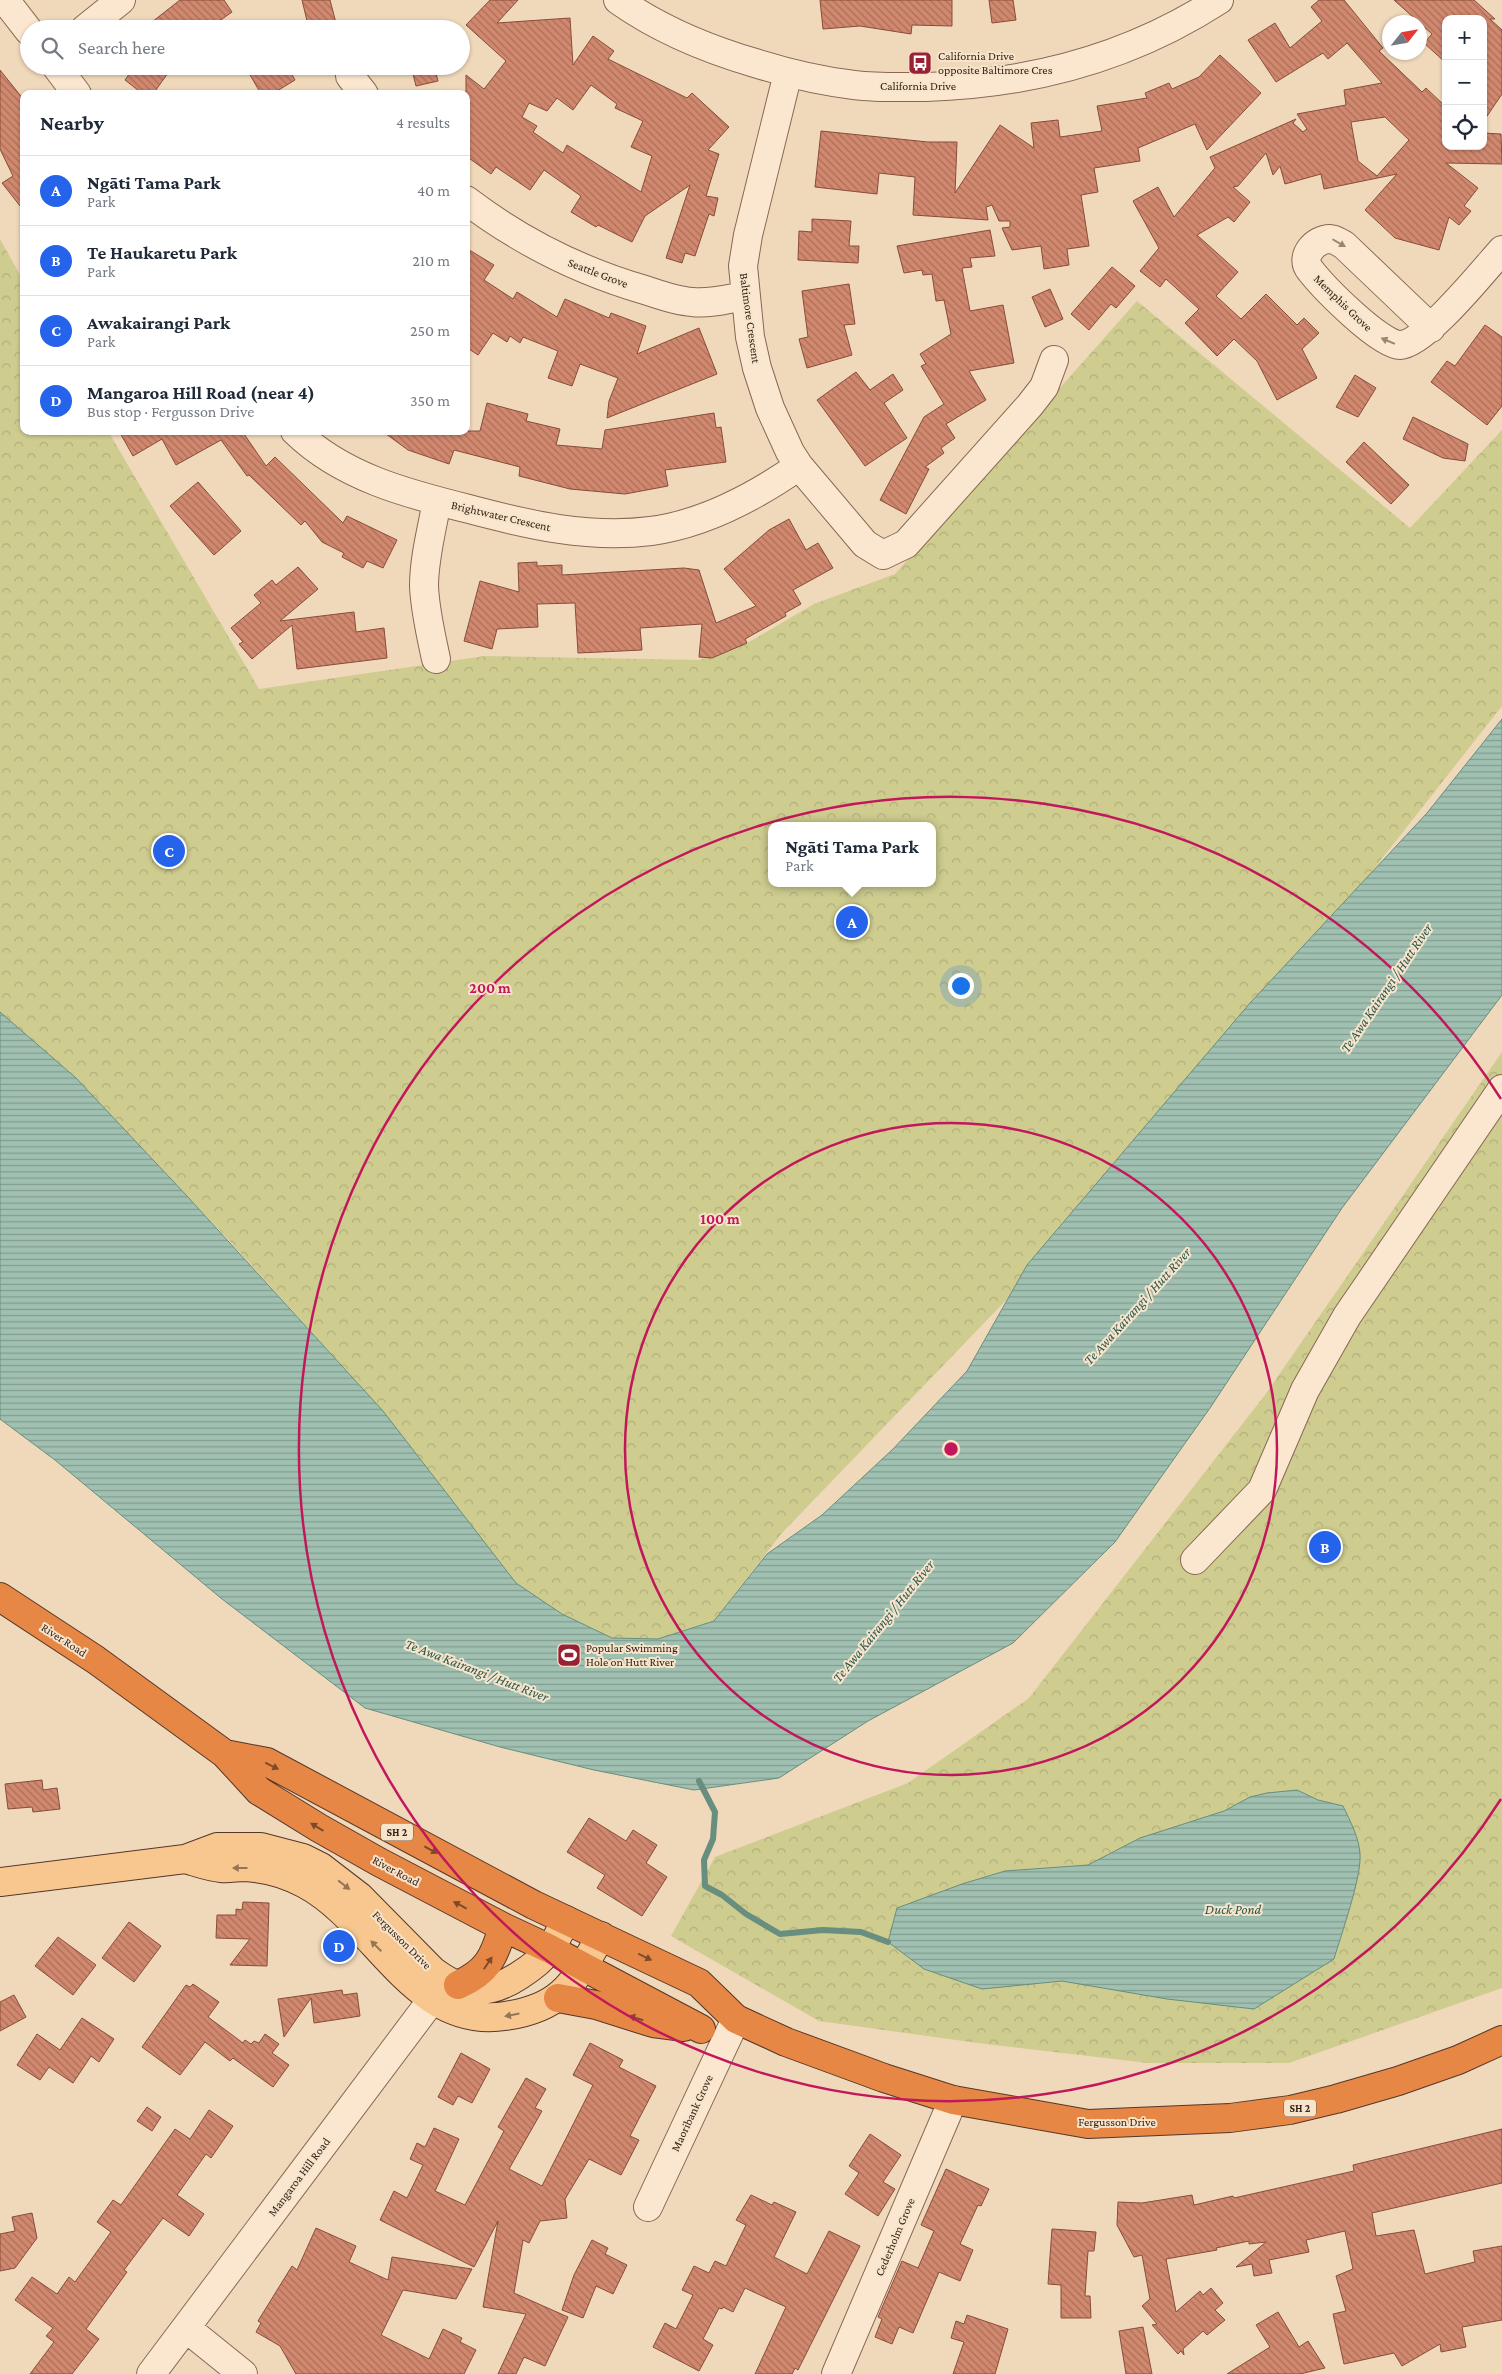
<!DOCTYPE html>
<meta charset="utf-8">
<style>
:root{--surface:#fff;--page:#f6f6f7;--text:#1f2937;--muted:#747a83;--line:#e0e1e3;--accent:#2563eb}
body{margin:0;font-family:"Crimson Pro",serif;background:var(--page);color:var(--text)}
.controls{position:absolute;right:15px;top:15px;display:grid;overflow:hidden;border-radius:10px;box-shadow:0 1px 4px #0004}
.controls button{width:45px;height:45px;display:grid;place-items:center;padding:0;border:0;border-bottom:1px solid var(--line);background:var(--surface);color:var(--text);font:25px sans-serif}
.compass{position:absolute;left:1382px;top:15px;width:45px;height:45px;border-radius:50%;background:var(--surface);box-shadow:0 1px 4px #0004;rotate:59deg}
.you{position:absolute;left:960px;top:985px;width:18px;height:18px;margin:-12px;border:4px solid #fff;border-radius:50%;background:#1a73e8;box-shadow:0 0 0 8px #1a73e833}
.badge{display:grid;place-items:center;width:32px;height:32px;border-radius:50%;background:var(--accent);color:#fff;font-size:16px;font-weight:700}
.pin{position:absolute;translate:-50% -50%;border:2px solid #fff;box-shadow:0 1px 5px #0006}
.popup{position:absolute;left:768px;top:822px;width:168px;height:65px;box-sizing:border-box;display:grid;place-content:center;border-radius:10px;background:var(--surface);filter:drop-shadow(0 1px 4px #0005);font-size:16px;white-space:nowrap;color:var(--muted)}
.popup b{font-size:19px;color:var(--text)}
.popup::after{content:'';position:absolute;left:50%;top:100%;margin-left:-10px;border:10px solid transparent;border-top-color:var(--surface)}
.list{margin:0;padding:0;list-style:none}
h2{display:flex;justify-content:space-between;align-items:center;height:65px;margin:0;padding:0 20px;font-size:21px}
h2 small{font-size:16px;font-weight:400;color:var(--muted)}
.list li{display:grid;grid-template-columns:32px 1fr auto;gap:15px;align-items:center;box-sizing:border-box;height:70px;padding:0 20px;border-top:1px solid var(--line)}
.list b{display:block;font-size:19px;white-space:nowrap}
.list p{margin:0;font-size:16px;white-space:nowrap;color:var(--muted)}
.list em{font-size:16px;font-style:normal;color:var(--muted)}
.icon{flex:none;width:28px;height:28px;fill:none;stroke:currentColor;stroke-width:2;stroke-linecap:round;stroke-linejoin:round}
.map{position:relative;flex:none;width:1502px;height:2374px;overflow:hidden}
.search{position:absolute;background:var(--surface);box-shadow:0 1px 4px #0004;left:20px;top:20px;width:450px;height:55px;display:flex;align-items:center;gap:12px;box-sizing:border-box;padding:0 18px;border-radius:28px;color:var(--muted);font-size:19px}
.panel{position:absolute;background:var(--surface);box-shadow:0 1px 4px #0004;left:20px;top:90px;width:450px;height:345px;border-radius:10px}
.map>svg:first-child{display:block}
</style>
<div class="map">
<svg width="1502" height="2374" viewBox="0 0 1502 2374">
<defs>
<pattern id="forest-crowns" width="20" height="18" patternUnits="userSpaceOnUse" patternTransform="scale(1.25)"><rect width="20" height="18" fill="#cecc8f"/><path d="M2 6a3 3 0 1 1 6 0M12 15a3 3 0 1 1 6 0" fill="none" stroke="#b2af7b"/></pattern>
<pattern id="water-rules" width="6" height="5" patternUnits="userSpaceOnUse" patternTransform="scale(1.25)"><rect width="6" height="5" fill="#a0c1b2"/><path d="M0 2.5h6" fill="none" stroke="#839c90"/></pattern>
<pattern id="building-back-hatch" width="6" height="6" patternUnits="userSpaceOnUse" patternTransform="scale(1.25)"><rect width="6" height="6" fill="#d1886f"/><path d="M-1 5l2 2M0 0l6 6M5-1l2 2" fill="none" stroke="#aa6f5a"/></pattern>
</defs>
<rect width="100%" height="100%" fill="#f0d8bb"/>
<path fill="url(#forest-crowns)" fill-rule="evenodd" d="M0 239 24 282V431H108L259 689 485 656 699 660 749 642 814 604 895 574 1137 301 1410 528 1502 430V706L1163 1137 781 1534 714 1621 658 1639 612 1638 562 1614 516 1583 383 1411 226 1237 76 1078 0 1012ZM772 826H932V883H772Z
M1502 1052V1988L1289 2063H1148L978 2043 819 2021 671 1936 715 1857 908 1783 1029 1698 1265 1395Z"/>
<path fill="url(#water-rules)" stroke="#678e7e" d="M1502 719V995L1342 1208 1210 1408 1115 1542 1013 1643 868 1721 779 1778 694 1790 594 1770 500 1747 365 1708 222 1599 55 1460 0 1419V1012L76 1078 187 1196 383 1411 516 1583 562 1614 612 1638 658 1639 714 1621 767 1554 822 1515 893 1449 967 1371 1027 1265 1250 1003 1427 813Z
M1297 1790 1318 1800 1343 1806C1350 1821 1359 1837 1360 1854 1362 1876 1341 1935 1334 1959L1254 2009 1167 1999 1062 1981 982 1989 924 1969 888 1942 897 1908 962 1884 1005 1871 1088 1865 1140 1838 1224 1811 1250 1797 1267 1793Z"/>
<g fill="none" stroke-linecap="round" stroke-linejoin="round">
<path stroke="#678e7e" stroke-width="6" d="M699 1781 715 1812 713 1839 704 1860 705 1886 722 1895 746 1914 780 1934 823 1930 861 1932 888 1942"/>
</g>
<path fill="url(#building-back-hatch)" stroke="#884c39" fill-rule="evenodd" d="M180 0H224L232 12 208 29H143Z
M302 0H330L336 23 309 29Z
M490 0H518L497 23 570 18 573 65 593 36 614 51 608 59 687 98 692 93 729 127 708 150 719 154 706 196 718 198 714 216 709 214 695 256 685 253 682 263 666 258 690 185 645 216 632 242 598 225 596 227 571 212 581 196 544 170 530 190 496 167 491 174 466 156V75L484 89 506 61 466 25ZM591 85 617 104 615 108 643 121 631 147 652 156 641 192 567 145 563 153 533 132 537 126 522 117 529 103 547 111 557 98 573 110Z
M820 0H952V26L912 25 911 34 860 26 823 29Z
M989 0H1013L1016 20 992 23Z
M1319 0H1344L1383 48 1379 51 1422 92 1426 88 1446 107V146H1483V133L1501 134 1502 164 1446 163 1478 188 1464 206 1471 211 1459 225 1449 217 1439 250 1395 238 1365 210 1397 174 1324 189 1321 174 1285 184 1280 166 1273 175 1266 153 1238 186 1233 187 1250 202 1234 222 1228 217 1197 235 1238 272 1216 296 1241 319 1266 294 1297 325 1304 318 1319 333 1302 349 1317 378 1277 400 1257 361 1234 339 1217 356 1185 323 1199 309 1166 279 1160 287 1140 271 1159 248 1133 201 1158 187 1174 217 1215 168 1210 157 1296 119 1293 123 1303 132 1307 129 1297 114 1346 105 1344 90 1382 83 1347 43 1328 59 1323 53 1276 82 1248 40 1275 23 1290 48 1322 21 1311 7ZM1385 117 1409 140 1377 176 1358 161 1351 122Z
M1394 0H1474L1495 19H1490L1502 30V94L1483 122V19H1446V63L1424 43 1432 34Z
M1220 55 1261 93 1207 150 1195 124 1138 148 1140 161 1094 168 1098 192 1081 195 1089 246 1067 249 1069 265 1044 269 1041 246 1012 250 1002 228 1010 227V221H999L992 205 986 207 988 220 913 215 915 177 879 173 877 194 815 187 821 131 928 142H957L955 193 1000 125 1034 148 1031 123 1058 120 1060 137 1102 131 1097 106 1147 98 1145 93 1169 83 1172 89 1199 77Z
M135 66H158L168 73 153 94H143L125 80Z
M245 66H287L295 80 272 94H261Z
M411 66H434L438 81 416 86Z
M0 70 24 100V211L2 183 13 176 0 149Z
M812 219 851 221 849 246H859L858 263 798 260 799 231 812 232Z
M990 230 995 256 970 258 972 267 962 268 970 311 1003 305 1014 363 969 371 986 400 946 424 955 438 941 448 944 453 925 467 929 469 906 514 880 500 924 417 944 404 921 366 926 364 920 354 951 334 944 300 936 301 932 274 923 275 922 270 904 273 897 246Z
M466 248 494 265 484 280 513 299 517 292 557 317 565 299 609 318 611 313 646 326 637 354 699 328 717 374 607 418 609 401 618 378 580 364 572 386 548 378 558 351 523 337 520 343 510 336 507 342 493 333 478 355 466 347Z
M1112 267 1135 286 1116 308 1111 304 1089 330 1071 314Z
M849 284 855 324 844 325 852 355 807 368 799 339 808 337 802 291Z
M1050 289 1063 319 1045 327 1032 297Z
M1485 325 1502 337V406L1487 425 1431 382 1447 361 1455 366Z
M856 372 870 390 893 374 903 390 884 403 907 438 865 466 817 400Z
M1355 375 1376 388 1358 417 1336 407Z
M487 403 528 414 526 421 560 429 556 445 602 449 605 430 714 413 716 428 721 427 726 462 665 470 668 486 625 494 570 489 519 476 520 467 454 450 449 464 408 450 382 431H480Z
M1413 417 1468 444 1465 461 1443 458 1403 439Z
M119 431H242L266 466 275 457 343 523 347 516 397 540 383 568 367 561 363 568 342 557 344 553 322 542 305 521 301 525 249 475 247 476 221 440 176 465 162 439 133 456Z
M1364 442 1409 485 1391 504 1346 462Z
M198 482 241 531 214 555 170 506Z
M789 519 806 550 818 543 833 568 793 590 801 604 785 613 786 616 745 639 747 643 712 658 699 657 702 624 640 628 642 650 578 653 575 603 537 604 538 627 497 629 492 649 464 641 480 581 519 592 518 563 537 562V566L562 565V575L684 568 699 570 716 623 756 606 724 569 769 530Z
M298 567 318 589 280 621 354 612 356 632 384 628 387 658 297 669 292 625 252 659 239 644 243 642 231 628 261 603 254 595 272 580 276 585Z
M42 1780 43 1790 57 1788 60 1809 33 1812 32 1807 8 1809 5 1784Z
M589 1818 626 1841 633 1830 657 1845 646 1863 667 1877 642 1916 597 1888 605 1875 567 1852Z
M243 1902 269 1903 267 1966 230 1965 250 1939 216 1938 217 1915H236V1909L242 1910Z
M129 1922 161 1946 134 1982 102 1958Z
M58 1937 96 1965 73 1995 35 1966Z
M193 1984 219 2002 208 2017 243 2043 245 2040 251 2044 254 2041 259 2043 265 2034 279 2044 272 2053 289 2065 273 2087 233 2058 230 2061 205 2042 180 2075 142 2047 186 1985 190 1987Z
M342 1990 343 1995 357 1993 360 2016 314 2023 311 1998 284 2037 278 1999Z
M14 1995 26 2017 0 2031V2002Z
M82 2018 114 2039 99 2062 91 2056 73 2083 49 2067 40 2080 17 2065 37 2034 60 2050Z
M590 2043 623 2060 619 2067 656 2086 630 2136 639 2140 621 2175 589 2159 565 2199 567 2218 540 2221 529 2243 523 2240 514 2293 568 2317 545 2366 524 2357 516 2374H498L526 2314 483 2307 498 2221 474 2267 380 2220 394 2191 407 2198 423 2165 410 2159 417 2143 425 2147 434 2128 459 2139 435 2191 465 2205 504 2131 498 2127 526 2078 546 2089 535 2108 542 2111 509 2169 542 2186 593 2085 573 2075Z
M461 2053 490 2069 472 2103 458 2096 453 2105 438 2097Z
M147 2107 161 2117 152 2131 137 2121Z
M209 2110 233 2126 211 2158 206 2154 177 2195 204 2214 189 2236 163 2218 124 2270 127 2272 86 2329 99 2339 72 2374H30L54 2342 46 2336 53 2328 15 2300 32 2277 57 2294 69 2277 75 2282 111 2232 97 2222 113 2200 121 2205 175 2129 190 2139Z
M1502 2129V2183L1372 2213 1376 2236 1414 2230 1425 2274 1475 2262 1473 2251 1502 2246V2320L1462 2327 1466 2347 1441 2352 1440 2344 1402 2366 1394 2353 1344 2364 1333 2314 1346 2311 1336 2276 1353 2269 1345 2231 1306 2240 1309 2252 1269 2260 1272 2273 1254 2276 1252 2264 1236 2267 1266 2242 1249 2244V2241L1216 2248 1217 2250 1166 2259 1176 2312 1200 2291 1203 2295 1211 2288 1223 2303 1215 2310 1225 2320 1207 2335 1203 2331 1183 2349 1184 2355 1181 2351 1178 2354 1152 2325 1157 2324 1142 2306 1150 2299 1142 2255 1134 2257 1117 2225 1118 2202 1142 2203 1192 2195 1194 2205 1233 2196 1234 2198 1354 2171 1353 2165Z
M870 2134 901 2155 883 2182 895 2189 878 2216 845 2194 859 2173 849 2166Z
M946 2169 989 2189 981 2206 978 2205 960 2244 973 2250 960 2281 939 2272 913 2333 899 2327 892 2344 875 2337 882 2319 878 2317 902 2261 918 2268 934 2231 921 2225Z
M751 2195 772 2205 774 2202 796 2212 774 2257 807 2274 829 2231 860 2246 798 2370 795 2368 792 2374H755L786 2307 745 2288 733 2312 723 2307 722 2309 719 2308 703 2339 713 2345 699 2371 653 2347 665 2323 676 2329 693 2295 682 2290 694 2266 709 2273 715 2261 726 2266 746 2225 736 2220Z
M32 2213 37 2238 15 2268 0 2271V2234L15 2231 12 2217Z
M316 2228 356 2246 349 2262 388 2280 392 2257 472 2269 456 2299 403 2290 381 2335 429 2359 443 2329 462 2338 460 2342 476 2350 464 2374H296L280 2346 256 2332 261 2323 258 2321 292 2266 297 2270Z
M1052 2229 1096 2232 1094 2251H1088L1085 2296H1090L1091 2318H1061V2285L1048 2284Z
M592 2240 608 2248 605 2254 627 2265 613 2294 596 2286 583 2318 562 2310 574 2275Z
M1278 2312 1299 2347 1308 2341 1325 2368 1300 2374H1227L1270 2347 1256 2325Z
M967 2315 1008 2329 995 2374H953L964 2342 951 2338 956 2321 964 2324Z
M1143 2327 1152 2374H1126L1119 2331Z"/>
<g fill="none" stroke-linecap="round" stroke-linejoin="round">
<g stroke="#886854" stroke-width="30">
<path id="minor" d="M5 0 29 31
M618 0C659 29 707 49 755 63 787 73 820 81 854 85 878 88 902 87 926 87 1030 84 1131 57 1219 0
M85 29 121 0
M56 66 77 94
M788 73 748 235 743 266 750 337 757 368 770 408 790 452 799 466 865 544 883 555 906 544 1030 405 1044 387 1054 360
M350 76 364 94
M466 200C520 241 579 271 645 290 660 295 676 301 692 302 710 304 728 299 745 296
M1431 328 1344 245C1340 243 1335 239 1330 239 1315 239 1299 257 1310 270 1323 287 1380 345 1400 345 1425 344 1484 270 1502 250
M295 431C342 477 408 494 469 509 529 525 589 539 651 531 704 524 756 496 799 466
M436 659C431 635 425 611 424 586 424 558 432 529 437 501
M1195 1560 1262 1490 1305 1390 1347 1316 1502 1089
M648 2207 736 2019
M186 2328 243 2374
M151 2374 446 1981
M836 2374 953 2100"/>
</g>
<g stroke="#553729" stroke-width="30">
<path id="major" d="M185 1859C196 1862 209 1867 221 1868 229 1869 236 1867 244 1867 265 1868 287 1874 305 1884 376 1922 414 2030 505 2016 563 2008 574 1982 601 1936
M0 1882 185 1859 217 1847H261L303 1858 321 1867 360 1897 433 1971C464 1994 487 1997 520 1975 531 1968 541 1961 549 1950 556 1942 560 1930 566 1920"/>
</g>
<g stroke="#553729" stroke-width="30">
<path id="highway" d="M0 1597 96 1660 225 1754 259 1791 319 1828 379 1862 503 1927 550 1949 701 2029
M225 1754 267 1762 534 1905 699 1983 736 2019 786 2042 884 2078 953 2100 1088 2124 1230 2118 1290 2110 1336 2099 1398 2081 1458 2060 1502 2040
M458 1985C487 1972 494 1958 503 1927
M558 1998 596 2005 653 2023 684 2027"/>
</g>
<use href="#minor" stroke="#fbe7cf" stroke-width="28"/>
<use href="#major" stroke="#f7c78f" stroke-width="28"/>
<use href="#highway" stroke="#e68745" stroke-width="28"/>
</g>
<defs><path id="oneway-solid" d="M-6-.8H1V-3.2L6.5 0L1 3.2V.8H-6Z" transform="scale(1.25)"/></defs>
<g fill="#988574">
<use href="#oneway-solid" transform="translate(1339 243) rotate(30)"/>
<use href="#oneway-solid" transform="translate(1388 341) rotate(-157)"/>
</g>
<g fill="#7c4b2b">
<use href="#oneway-solid" transform="translate(272 1766) rotate(26)"/>
<use href="#oneway-solid" transform="translate(317 1827) rotate(-149)"/>
<use href="#oneway-solid" transform="translate(431 1850) rotate(28)"/>
<use href="#oneway-solid" transform="translate(460 1905) rotate(-152)"/>
<use href="#oneway-solid" transform="translate(645 1957) rotate(26)"/>
<use href="#oneway-solid" transform="translate(488 1963) rotate(-56)"/>
<use href="#oneway-solid" transform="translate(636 2018) rotate(-163)"/>
</g>
<g fill="#967554">
<use href="#oneway-solid" transform="translate(240 1868) rotate(180)"/>
<use href="#oneway-solid" transform="translate(344 1885) rotate(38)"/>
<use href="#oneway-solid" transform="translate(376 1946) rotate(-135)"/>
<use href="#oneway-solid" transform="translate(512 2015) rotate(169)"/>
</g>
<g fill="none" stroke="#c2185b" stroke-width="2.5">
<circle cx="951" cy="1449" r="326"/>
<path d="M1501 1799A652 652 0 1 1 1501 1099"/>
</g>
<defs>
<g id="bus-square" transform="scale(1.25)"><rect x="-9" y="-9" width="18" height="18" rx="4" fill="#9a2134" stroke="#f7e4cb"/><path d="M-5-6H5V4H4V6H2V4H-2V6H-4V4H-5ZM-3.5-4V0h7V-4ZM-3.5 1.2v1.5H-2V1.2ZM2 1.2v1.5H3.5V1.2Z" fill="#fff"/></g>
<g id="stadium-square" transform="scale(1.25)"><rect x="-9" y="-9" width="18" height="18" rx="4" fill="#9a2134" stroke="#f7e4cb"/><path d="M0-5a6.5 5 0 1 0 0 10a6.5 5 0 1 0 0-10ZM-3.5-1.8h7v3.6h-7Z" fill="#fff"/></g>
</defs>
<g fill-rule="evenodd">
<use href="#bus-square" x="920" y="63"/>
<use href="#stadium-square" x="569" y="1655"/>
</g>
<g text-anchor="middle" stroke-width="4" stroke-linejoin="round" paint-order="stroke">
<g fill="#f7e4cb" stroke="#705d4f" stroke-width="1">
<rect x="381" y="1823.5" width="32" height="17" rx="4"/>
<rect x="1284" y="2099.5" width="32" height="17" rx="4"/>
</g>
<g font-size="11" font-weight="bold" fill="#36231a">
<text x="397" y="1836">SH 2</text>
<text x="1300" y="2112">SH 2</text>
</g>
<g font-size="12" fill="#36231a" stroke="#f7e4cb" text-anchor="start">
<text x="938" y="60">California Drive<tspan x="938" dy="14">opposite Baltimore Cres</tspan></text>
<text x="586" y="1652">Popular Swimming<tspan x="586" dy="14">Hole on Hutt River</tspan></text>
</g>
<g font-size="12" fill="#36231a" stroke="#f7e4cb">
<text x="918" y="90">California Drive</text>
<text transform="translate(598 273) rotate(21)" y="4">Seattle Grove</text>
<text transform="translate(1343 303) rotate(44)" y="4">Memphis Grove</text>
<text transform="translate(750 318) rotate(82)" y="4">Baltimore Crescent</text>
<text transform="translate(501 516) rotate(13)" y="4">Brightwater Crescent</text>
<text transform="translate(64 1640) rotate(33)" y="4">River Road</text>
<text transform="translate(396 1871) rotate(28)" y="4">River Road</text>
<text transform="translate(402 1940) rotate(45)" y="4">Fergusson Drive</text>
<text transform="translate(692 2113) rotate(-65)" y="4">Maoribank Grove</text>
<text x="1117" y="2126">Fergusson Drive</text>
<text transform="translate(299 2177) rotate(-53)" y="4">Mangaroa Hill Road</text>
<text transform="translate(895 2237) rotate(-67)" y="4">Cederholm Grove</text>
</g>
<g font-size="14" font-style="italic" fill="#28574d" stroke="#f7e4cb">
<text transform="translate(1386 988) rotate(-56)" y="5">Te Awa Kairangi / Hutt River</text>
<text transform="translate(1137 1306) rotate(-48)" y="5">Te Awa Kairangi / Hutt River</text>
<text transform="translate(883 1621) rotate(-51)" y="5">Te Awa Kairangi / Hutt River</text>
<text transform="translate(477 1670) rotate(21)" y="5">Te Awa Kairangi / Hutt River</text>
<text x="1233" y="1914">Duck Pond</text>
</g>
</g>
<circle cx="951" cy="1449" r="8" fill="#c2185b" stroke="#f7e4cb" stroke-width="2.5"/>
<g font-size="15" text-anchor="middle" font-weight="bold" fill="#c2185b" stroke="#f7e4cb" stroke-width="4" stroke-linejoin="round" paint-order="stroke">
<text x="490" y="993">200 m</text>
<text x="720" y="1224">100 m</text>
</g>
</svg>
<div class="controls">
<button>+</button>
<button>−</button>
<button><svg class="icon" aria-label="locate" viewBox="0 0 24 24"><circle cx="12" cy="12" r="6"/><path d="M12 2v4M12 18v4M2 12h4M18 12h4"/></svg></button>
</div>
<svg class="compass" viewBox="-18 -18 36 36"><path d="M0-13l5 13h-10z" fill="#e53935"/><path d="M0 13l5-13h-10z" fill="#747a83"/></svg>
<div class="you"></div>
<div class="pin badge" style="left:852px;top:922px">A</div>
<div class="popup"><b>Ngāti Tama Park</b>Park</div>
<div class="pin badge" style="left:1325px;top:1547px">B</div>
<div class="pin badge" style="left:169px;top:851px">C</div>
<div class="pin badge" style="left:339px;top:1946px">D</div>
<div class="search"><svg class="icon" aria-label="search" viewBox="0 0 24 24"><circle cx="10" cy="10" r="6"/><path d="M15 15l6 6"/></svg>Search here</div>
<section class="panel">
<h2>Nearby<small>4 results</small></h2>
<ul class="list">
<li><span class="badge">A</span><div><b>Ngāti Tama Park</b><p>Park</p></div><em>40 m</em></li>
<li><span class="badge">B</span><div><b>Te Haukaretu Park</b><p>Park</p></div><em>210 m</em></li>
<li><span class="badge">C</span><div><b>Awakairangi Park</b><p>Park</p></div><em>250 m</em></li>
<li><span class="badge">D</span><div><b>Mangaroa Hill Road (near 4)</b><p>Bus stop · Fergusson Drive</p></div><em>350 m</em></li>
</ul>
</section>
</div>
